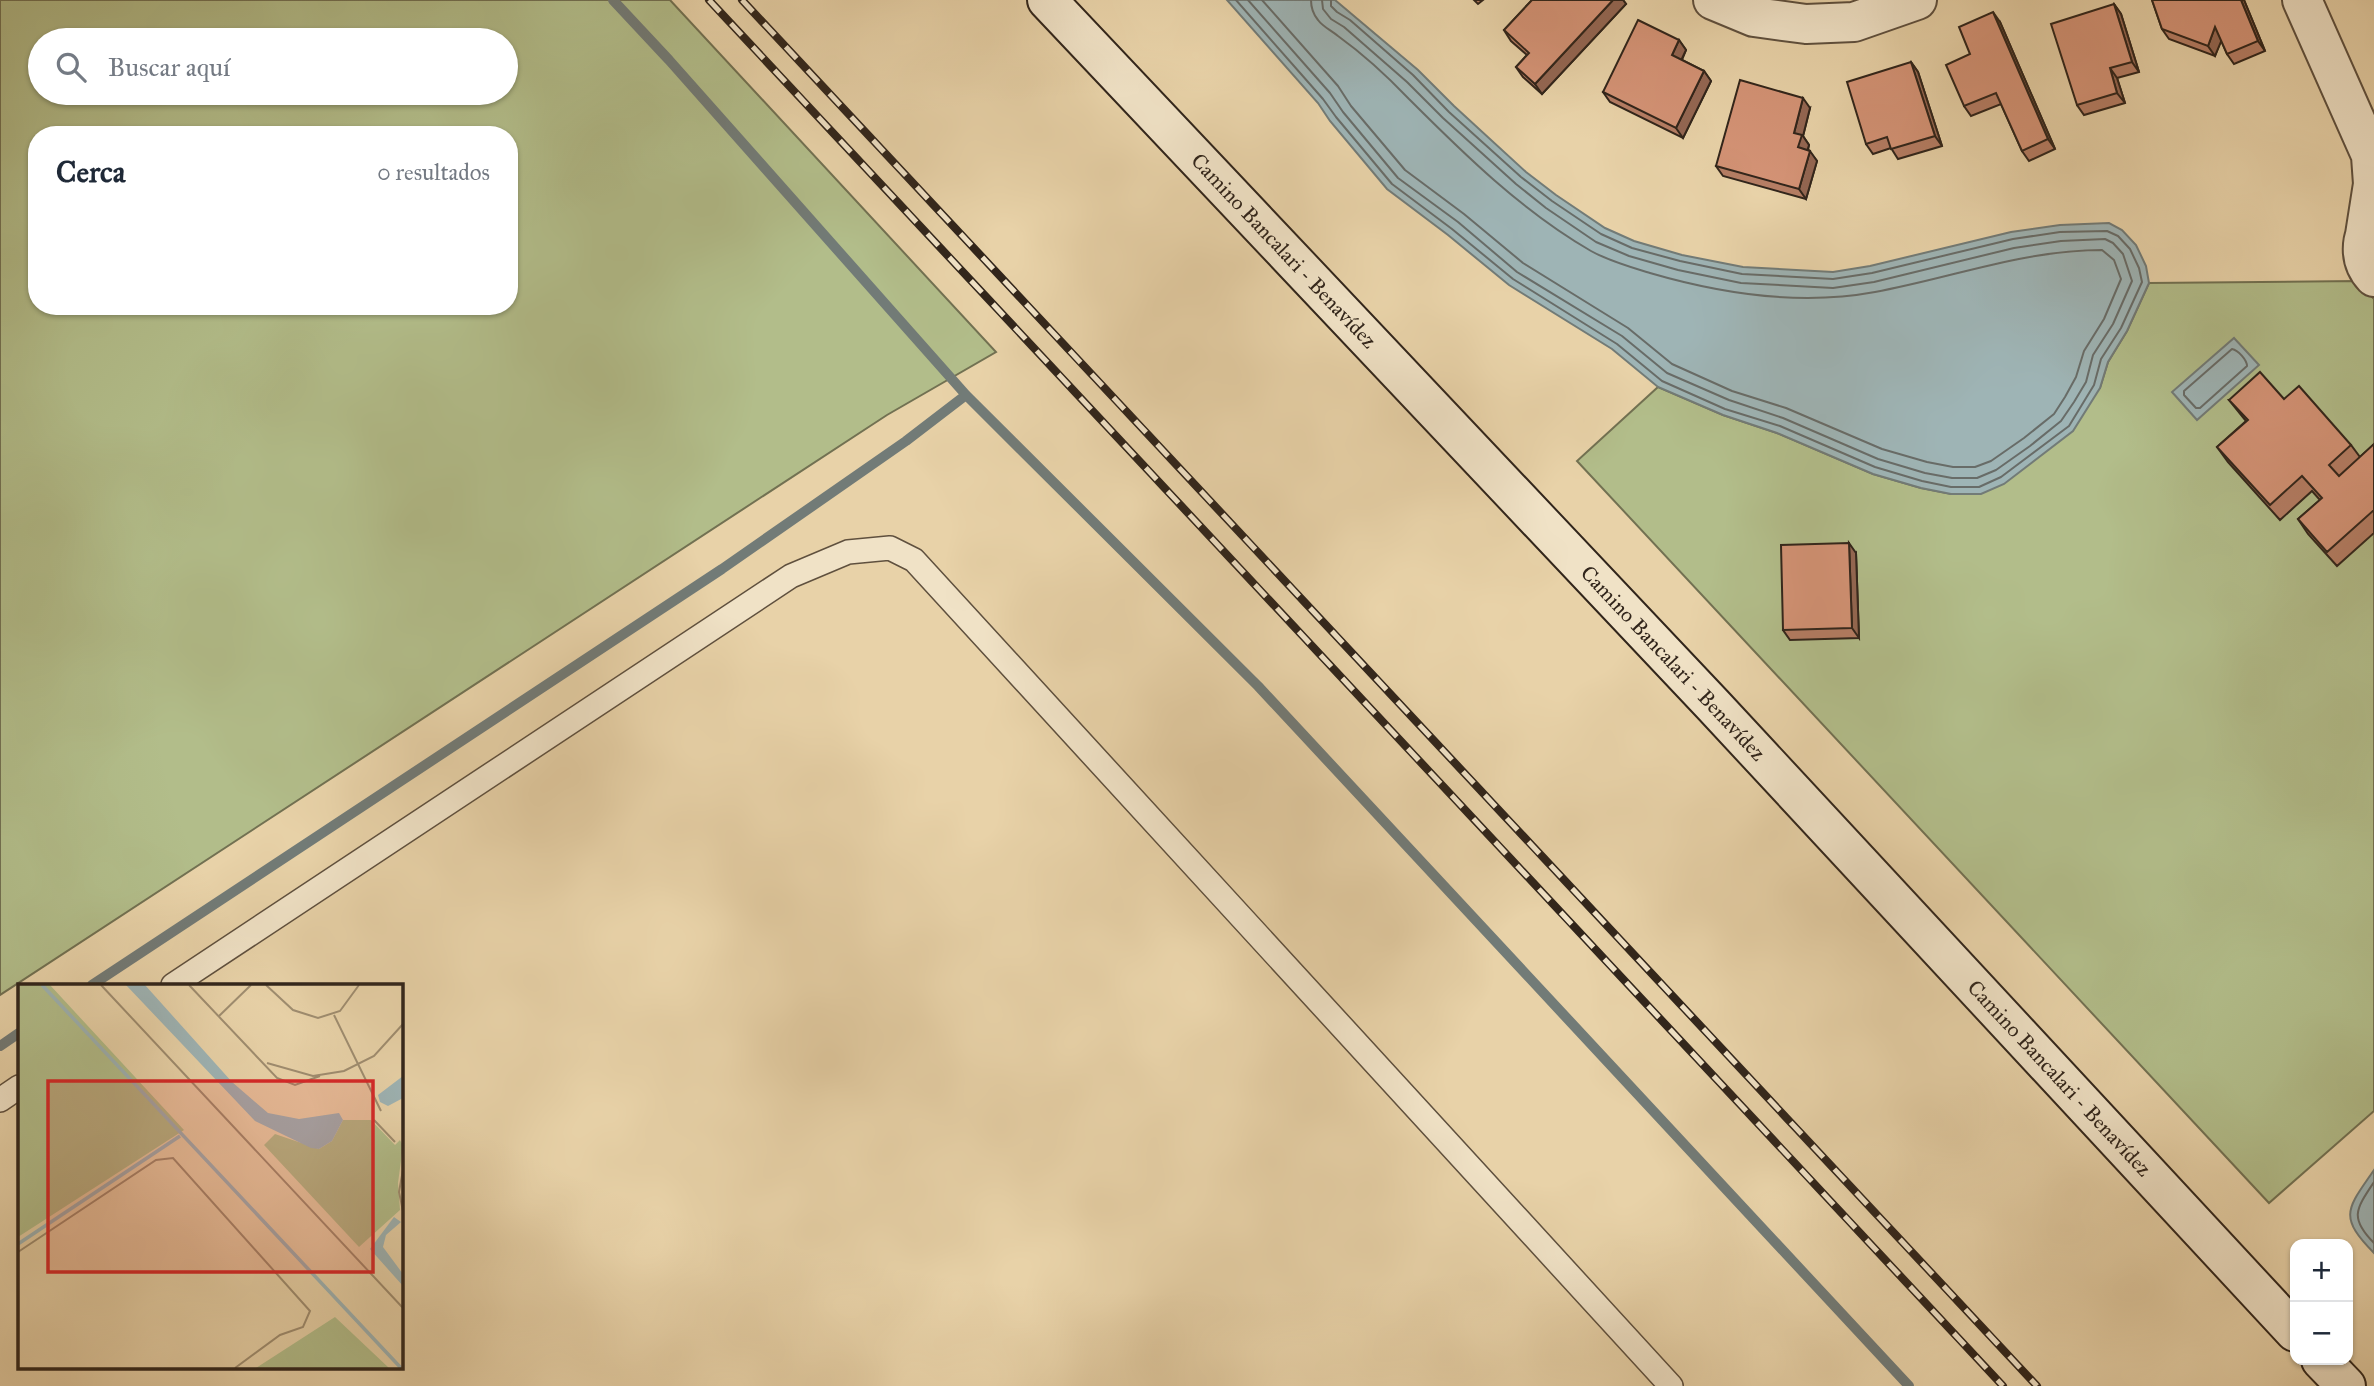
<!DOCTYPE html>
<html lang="es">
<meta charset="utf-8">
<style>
:root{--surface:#fff;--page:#f6f6f7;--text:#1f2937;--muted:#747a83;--line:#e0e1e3}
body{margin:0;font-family:"IM FELL Great Primer",serif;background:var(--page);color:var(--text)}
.controls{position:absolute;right:21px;bottom:21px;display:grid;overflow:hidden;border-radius:14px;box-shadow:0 2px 5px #0004}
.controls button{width:63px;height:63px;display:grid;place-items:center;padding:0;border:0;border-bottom:2px solid var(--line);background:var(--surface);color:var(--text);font:35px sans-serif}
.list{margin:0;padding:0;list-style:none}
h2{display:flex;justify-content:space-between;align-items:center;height:91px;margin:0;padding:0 28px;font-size:30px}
h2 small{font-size:23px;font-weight:400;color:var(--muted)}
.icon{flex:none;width:38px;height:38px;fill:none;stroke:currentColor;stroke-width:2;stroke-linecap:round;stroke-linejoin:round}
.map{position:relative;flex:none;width:2374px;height:1386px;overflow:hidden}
.search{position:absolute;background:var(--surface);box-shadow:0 2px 5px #0004;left:28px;top:28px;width:490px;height:77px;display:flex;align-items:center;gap:18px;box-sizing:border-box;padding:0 24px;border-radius:38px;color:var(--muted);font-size:26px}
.panel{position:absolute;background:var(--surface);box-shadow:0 2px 5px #0004;left:28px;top:126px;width:490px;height:189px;border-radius:28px}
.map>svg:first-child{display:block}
</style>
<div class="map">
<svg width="2374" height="1386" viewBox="0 0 2374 1386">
<rect width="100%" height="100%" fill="#e8d2a8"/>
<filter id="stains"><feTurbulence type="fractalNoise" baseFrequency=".00286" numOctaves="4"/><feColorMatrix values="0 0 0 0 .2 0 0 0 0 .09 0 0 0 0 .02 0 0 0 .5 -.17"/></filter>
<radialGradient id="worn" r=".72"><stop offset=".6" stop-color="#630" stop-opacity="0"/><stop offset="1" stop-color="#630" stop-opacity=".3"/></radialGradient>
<path fill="#b2bd8a" stroke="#727152" stroke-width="2" fill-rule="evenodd" d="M0 0H670L996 352 887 415 0 995ZM40 40H506V93H40ZM37 135H509V306H37Z
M2357 281 2374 299V1111L2269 1203 1577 461 1658 387 1723 415 1777 433 1873 474 1921 488 1951 494 2100 388 2108 362 2127 331 2149 283Z"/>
<path fill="#9eb4b5" stroke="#727b77" stroke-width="2" d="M1227 0H1335L1418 70 1454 106 1526 172 1556 195 1605 228 1634 241 1682 255 1743 267 1833 272 1870 266 2011 232 2060 225 2109 223 2122 230 2136 245 2146 266 2149 283 2127 331 2108 362 2100 388 2073 431 2004 484 1981 494H1951L1921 488 1873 474 1777 433 1723 415 1658 387 1612 349 1509 285 1448 235 1387 189 1330 121 1318 103Z
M2234 338 2259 365 2197 420 2172 392Z
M2374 1170V1253C2337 1216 2348 1208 2374 1170Z"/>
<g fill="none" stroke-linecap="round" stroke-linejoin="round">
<path stroke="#686c68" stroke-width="2" d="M1236 0 1323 99 1336 117 1392 184 1452 229 1513 279 1617 344 1662 381 1725 409 1780 426 1875 467 1922 481 1951 487H1979L2001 477 2069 426 2094 385 2101 359 2121 328 2142 282 2139 268 2130 249 2118 236 2107 231 2060 232 2013 239 1872 273 1833 279 1742 274 1680 261 1632 248 1601 234 1552 201 1521 177 1449 112 1413 75 1350 20 1337 12 1331 6V0
M1248 0 1330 93 1343 112 1398 178 1458 222 1517 272 1622 336 1667 373 1729 400 1783 418 1878 459 1925 473 1952 478H1977L1996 470 2030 446 2061 421 2074 402 2086 382 2093 355 2113 324 2132 281 2123 254 2113 243 2105 239 2061 241 2014 248 1874 282 1833 288 1741 283 1678 270 1629 256 1596 242 1546 208 1516 184 1443 118 1407 82 1344 27 1331 19 1323 9 1322 0
M1262 0 1338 86 1351 106 1405 170 1464 214 1523 263 1628 328 1672 364 1732 391 1786 408 1882 449 1927 462 1953 467H1975L1991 461 2024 438 2054 414 2065 397 2076 377 2084 351 2104 319 2121 279 2114 260 2102 250C2024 250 1951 278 1875 292 1800 306 1722 294 1650 273 1630 267 1609 261 1591 251 1523 212 1464 154 1409 99 1388 77 1363 54 1338 36 1331 30 1323 27 1318 20 1313 14 1311 7 1311 0
M2232 349C2238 350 2247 360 2247 366L2200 408H2196L2184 395V391Z
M2374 1182C2356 1209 2349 1218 2374 1243"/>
<path stroke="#727b77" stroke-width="10" d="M613 0 669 60 966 395 1258 686 1909 1386
M92 985 722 569 906 441 966 395
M0 1046 19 1033"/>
<g stroke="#5f503e" stroke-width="26">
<path id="service" d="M173 985 791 576 848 552 890 548 914 560 1671 1386
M0 1100 19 1087"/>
</g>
<g stroke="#5f503e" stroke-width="42">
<path id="minor" d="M1713 0 1754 17 1806 24 1854 22 1917 0
M2302 0 2374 162
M2374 221C2359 237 2359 261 2374 277
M2365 235 2373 184 2371 156"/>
</g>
<g stroke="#31251b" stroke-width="42">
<g id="secondary">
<path id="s1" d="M1047 0 1713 705 2295 1332"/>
<path d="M2321 1360 2346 1386"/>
</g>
</g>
<use href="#service" stroke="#f0e2c6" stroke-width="23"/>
<use href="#minor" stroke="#f0e2c6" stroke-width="38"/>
<use href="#secondary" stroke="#f0e2c6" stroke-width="38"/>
<g stroke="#31251b" stroke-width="8">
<path id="rail" d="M709 0 2003 1386
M742 0 2037 1386"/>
</g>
<use href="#rail" stroke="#f0e2c6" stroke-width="5" stroke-dasharray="16" stroke-linecap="butt"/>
</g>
<path fill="#b67e65" stroke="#31251b" stroke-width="2" d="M1474 0H1483L1478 4Z
M1532 0H1623L1626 4 1542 94 1523 77 1516 67 1527 55 1511 41 1504 30Z
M2152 0H2244L2265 51 2234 64 2227 54 2221 40 2215 56 2169 39 2162 29Z
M2114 4 2121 14 2139 72 2117 78 2125 103 2084 115 2077 105Z
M2000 22 2055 149 2029 161 2022 151 2001 104 1971 116 1964 106 1970 54Z
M1679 40 1686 50 1682 60 1704 71 1711 81 1683 138 1610 102 1603 92Z
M1911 62 1918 72 1942 146 1898 159 1891 148 1873 154 1866 144Z
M1810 108 1803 136 1809 145 1808 150 1817 161 1806 199 1723 176 1716 166Z
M2284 399 2351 445 2360 457 2374 444V533L2337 566 2308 534 2298 519 2320 500 2312 491 2280 520 2228 462 2217 447 2246 421 2229 400Z
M1856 553 1859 638 1790 640 1783 630Z"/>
<path fill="#946753" stroke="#31251b" stroke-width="2" d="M1613 0H1623L1626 4 1542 94 1535 84Z
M2241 0H2244L2265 51 2258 41Z
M2114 4 2121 14 2139 72 2132 62Z
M1993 12 2000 22 2055 149 2048 139Z
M2215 27 2223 37 2215 56 2208 46Z
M1679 40 1686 50 1679 65 1672 55Z
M1911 62 1918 72 1942 146 1935 136Z
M2110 68 2117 78 2125 103 2117 93Z
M1704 71 1711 81 1683 138 1676 128Z
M1803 98 1810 108 1803 136 1809 145 1805 158 1798 147 1794 133Z
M1810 151 1817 161 1806 199 1799 189Z
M1849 543 1856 553 1859 638 1852 628Z"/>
<path fill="#d49376" stroke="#31251b" stroke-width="2" d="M1532 0H1613L1535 84 1516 67 1529 53 1504 30Z
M2152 0H2241L2258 41 2227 54 2215 27 2208 46 2162 29Z
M2114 4 2132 62 2110 68 2117 93 2077 105 2051 24Z
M1993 12 2048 139 2022 151 1996 93 1964 106 1946 65 1970 54 1959 27Z
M1638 20 1679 40 1672 55 1704 71 1676 128 1603 92Z
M1911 62 1935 136 1891 149 1887 137 1866 144 1847 82Z
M1740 80 1803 98 1794 133 1802 135 1798 147 1810 151 1799 189 1716 166Z
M2260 372 2284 399 2299 386 2351 445 2329 465 2339 476 2374 444V510L2327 552 2298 519 2322 498 2302 476 2270 505 2217 447 2248 420 2229 400Z
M1849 543 1852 628 1783 630 1781 545Z"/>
<g text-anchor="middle" stroke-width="7" stroke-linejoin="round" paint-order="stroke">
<g font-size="21" fill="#31251b" stroke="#f0e2c6">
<text dy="7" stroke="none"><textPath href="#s1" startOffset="345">Camino Bancalari - Benavídez</textPath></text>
<text dy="7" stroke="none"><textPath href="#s1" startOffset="912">Camino Bancalari - Benavídez</textPath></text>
<text dy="7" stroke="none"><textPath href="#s1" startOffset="1479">Camino Bancalari - Benavídez</textPath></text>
</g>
</g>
<g transform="translate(18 984)">
<rect width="385" height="385" fill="#e8d2a8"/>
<path d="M0 1H32L166 146 0 253ZM325 136H353L377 161 382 156 385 162 380 199 382 226 341 263 246 161 257 150 301 165 314 157ZM317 333 371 384H238Z" fill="#b2bd8a"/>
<path d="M108 1H127L214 98 250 129 281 135 321 129 325 136 314 157 301 165 293 164 237 137ZM385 92V114L370 122 362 118 360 111ZM376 233 383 238 368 251 365 263 385 290V302L352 265Z" fill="#9eb4b5"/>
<path fill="none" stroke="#9eb4b5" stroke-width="3.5" d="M24 1 383 384M0 260 162 152"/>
<path fill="none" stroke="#9f8d70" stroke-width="2" d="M83 1 385 324M171 1 259 94 277 101 302 92M248 1 275 26 300 34 322 27 341 1M316 31 363 127M200 33 233 1M249 79 295 92 326 87 356 72 385 40M356 136 377 158M385 186 381 208 385 227M0 268 138 176 155 174 292 327 285 343 262 351 217 384"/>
<path fill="#d62828" fill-opacity="0.15" stroke="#d62828" stroke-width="3.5" d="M30 97H355V288H30Z"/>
<rect width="385" height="385" fill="none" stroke="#31251b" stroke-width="3.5"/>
</g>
<rect width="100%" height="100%" filter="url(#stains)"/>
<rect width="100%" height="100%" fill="url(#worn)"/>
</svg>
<div class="controls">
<button>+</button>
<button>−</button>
</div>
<div class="search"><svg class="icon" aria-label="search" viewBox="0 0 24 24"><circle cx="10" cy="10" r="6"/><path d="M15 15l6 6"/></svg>Buscar aquí</div>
<section class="panel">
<h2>Cerca<small>0 resultados</small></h2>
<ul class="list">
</ul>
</section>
</div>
